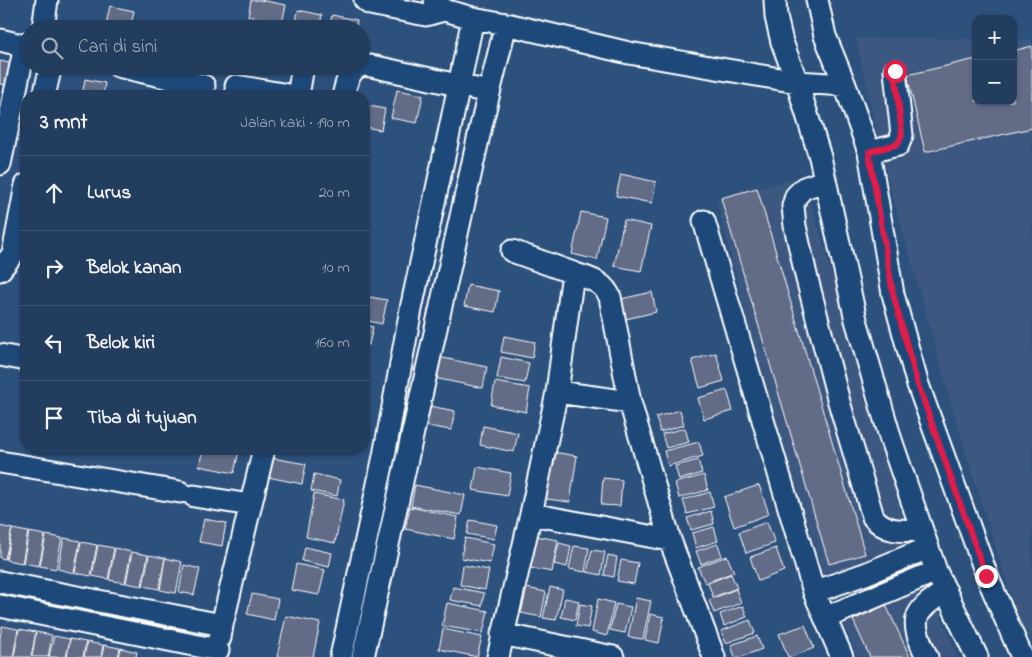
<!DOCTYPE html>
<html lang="id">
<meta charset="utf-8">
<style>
:root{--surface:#223d5e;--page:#2a4464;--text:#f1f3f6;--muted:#a2aebc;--line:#3f5673}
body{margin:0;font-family:"Indie Flower",sans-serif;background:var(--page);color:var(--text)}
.controls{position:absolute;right:15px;top:15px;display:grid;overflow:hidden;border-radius:10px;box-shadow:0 1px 4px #0004}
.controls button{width:45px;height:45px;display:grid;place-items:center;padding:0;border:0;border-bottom:1px solid var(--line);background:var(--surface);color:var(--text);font:25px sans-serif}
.stop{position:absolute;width:15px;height:15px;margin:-11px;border:4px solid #e11d48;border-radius:50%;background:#fff}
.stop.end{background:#e11d48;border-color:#fff;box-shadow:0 1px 5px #0008}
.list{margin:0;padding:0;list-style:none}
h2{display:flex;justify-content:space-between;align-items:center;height:65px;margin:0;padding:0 20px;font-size:21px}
h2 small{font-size:16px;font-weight:400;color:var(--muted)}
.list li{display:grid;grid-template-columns:32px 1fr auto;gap:15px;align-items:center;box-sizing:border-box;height:75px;padding:0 20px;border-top:1px solid var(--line)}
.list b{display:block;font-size:19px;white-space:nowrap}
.list em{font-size:16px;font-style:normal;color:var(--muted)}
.icon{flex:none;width:28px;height:28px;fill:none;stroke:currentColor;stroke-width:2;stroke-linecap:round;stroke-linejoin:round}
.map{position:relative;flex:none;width:1032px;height:657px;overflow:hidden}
.search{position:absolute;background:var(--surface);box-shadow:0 1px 4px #0004;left:20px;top:20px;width:350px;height:55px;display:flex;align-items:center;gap:12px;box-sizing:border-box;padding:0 18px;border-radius:28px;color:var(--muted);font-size:19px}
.panel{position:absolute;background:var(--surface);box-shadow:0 1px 4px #0004;left:20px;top:90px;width:350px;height:365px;border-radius:20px}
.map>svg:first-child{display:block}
</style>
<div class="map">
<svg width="1032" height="657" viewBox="0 0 1032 657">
<rect width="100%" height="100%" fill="#2d517d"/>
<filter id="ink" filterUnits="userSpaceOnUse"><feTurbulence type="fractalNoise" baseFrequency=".02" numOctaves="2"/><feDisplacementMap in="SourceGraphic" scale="10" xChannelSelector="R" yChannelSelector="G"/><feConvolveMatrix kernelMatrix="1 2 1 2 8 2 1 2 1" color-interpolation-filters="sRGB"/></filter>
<g filter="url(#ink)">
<path fill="#3e5980" d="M856 38 976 39V101H1013V40H1032V642L1015 608 958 427 885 168Z
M803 176 903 518 957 657H858L828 590 763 379 717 201Z"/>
<path fill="#646c87" stroke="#fff" d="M251 0H260L286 5 282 23 248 16Z
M110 6 134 11 130 29H105Z
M298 10 322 15 319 29H295Z
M332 15 357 20 356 29H329Z
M1032 46V128L925 152 907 75 976 59V101H1013V51Z
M0 61 18 65 13 86 0 84Z
M85 79 105 83 103 96H82Z
M397 90 423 95 417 123 391 118Z
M364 105 385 109 381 130 364 127Z
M621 174 656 182 652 203 616 196Z
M757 188 865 554 829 564 721 198Z
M581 212 606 217 597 260 572 254Z
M624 220 651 226 641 271 614 266Z
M468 285 499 291 495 312 464 306Z
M652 292 656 312 617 321 612 301Z
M364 296 387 300 382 324 364 320Z
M364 325 373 327 369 345 364 344Z
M504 336 535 342 532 358 501 352Z
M716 353 724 381 700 388 692 360Z
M438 357 487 367 483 388 434 378Z
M501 357 529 363 525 383 497 378Z
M495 382 530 388 526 412 491 405Z
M727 390 733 411 704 419 698 398Z
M425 405 455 411 451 430 421 425Z
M680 410 684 425 660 432 656 417Z
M483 426 518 433 514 452 480 445Z
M685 428 689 442 666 448 662 434Z
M699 442 703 456 668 466 664 451Z
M203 449H228L239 451 234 473 199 466Z
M547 451 577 456 570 502 539 498Z
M272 458 306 464 302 484 268 477Z
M698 460 702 473 679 480 675 466Z
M477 467 511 473 507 496 473 490Z
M314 474 340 480 337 496 311 491Z
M704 475 708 490 679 498 675 483Z
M603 478 622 480 620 506 601 505Z
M415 485 465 495 461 515 411 506Z
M759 485 769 514 734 527 724 497Z
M710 492 714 507 687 514 683 500Z
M314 494 344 500 335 543 306 537Z
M410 507 458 517 454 539 405 529Z
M711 511 714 524 691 530 687 518Z
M204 519 226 523 222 546 199 542Z
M470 520 497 525 494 539 467 534Z
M767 522 775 543 746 553 739 532Z
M0 526 12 529 5 559 0 558Z
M714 527 718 541 696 548 692 533Z
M12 529 28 532 22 563 6 560Z
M29 532 45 535 39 566 23 563Z
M46 535 62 538 56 569 40 566Z
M536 536 558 540 552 572 530 568Z
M64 538 80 541 74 573 58 569Z
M465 538 494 544 490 563 461 558Z
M81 542 97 545 91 576 75 573Z
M559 543 571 546 567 567 554 564Z
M718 544 722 556 701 564 696 551Z
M98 545 114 548 108 579 92 576Z
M574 546 589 548 585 572 569 569Z
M305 547 332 553 329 567 302 561Z
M115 548 131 552 125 583 109 580Z
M776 548 784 571 758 581 750 557Z
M592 550 605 552 601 575 587 572Z
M132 552 148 555 142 586 126 583Z
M149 555 165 558 159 589 143 586Z
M608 555 617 557 614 577 604 575Z
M727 556 734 572 705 583 698 567Z
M165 558 182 562 176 593 160 590Z
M621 560 638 563 634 584 617 581Z
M296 564 325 570 319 595 291 590Z
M184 565 200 569 194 595 179 592Z
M463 565 489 570 485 590 460 585Z
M731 574 737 588 713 597 708 583Z
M453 587 484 593 482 606 450 600Z
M550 587 563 590 556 620 543 618Z
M527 588 546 592 541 617 521 613Z
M736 589 741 603 714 613 709 600Z
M252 594 278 599 274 620 247 614Z
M565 598 579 601 575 620 561 617Z
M636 598 651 601 643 639 628 637Z
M598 599 614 603 607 636 592 632Z
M447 603 488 611 483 633 442 626Z
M580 604 592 606 588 628 576 626Z
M616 604 631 607 625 633 610 630Z
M886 605 910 657H870L853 620Z
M743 606 747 617 724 626 720 614Z
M650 614 664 617 659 643 645 640Z
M286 616 320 623 313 657H277Z
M750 620 755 633 726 643 721 631Z
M805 625 814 648 791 657H788L779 634Z
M2 626 18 629 13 657H0V638Z
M19 629 36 632 31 657H14Z
M443 629 482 637 477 657 439 649Z
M36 632 52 635 48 657H32Z
M54 636 70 639 66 657H49Z
M757 636 762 649 741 657H735L731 645Z
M70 639 86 642 83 657H67Z
M87 642 103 645 101 657H84Z
M104 645 120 648 118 657H102Z
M121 648 137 652 136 657H119Z"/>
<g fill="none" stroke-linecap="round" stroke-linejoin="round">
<g stroke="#fff" stroke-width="25">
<path id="minor" d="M365 0 370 4 426 15 444 10
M435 0 444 10 473 18 506 24 629 53 797 82 845 85
M775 0 776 17 782 42 797 82 820 157 856 320 891 440 936 571 977 657
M817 0 825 36 845 85 869 152 893 294 917 382 987 576 1022 657
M43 29 47 0
M0 40 29 47
M118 66 204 86
M361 66 364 65 376 67 489 92
M236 86 294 96
M44 96 51 66
M298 96 303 66
M343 96C346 85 348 71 360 66
M869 152 898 145 902 135 895 71
M0 164 25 46 29 42
M824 181 804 188 796 196 793 206 795 226 806 275 839 402 873 517C886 533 903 531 922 530
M704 221 814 592 842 657
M512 251 573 273
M0 270 13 254 26 185
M0 355 26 360
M557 392 630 402
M0 462 180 492
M194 496 250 505
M531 514 670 540
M0 582 222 625
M814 592 865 574 928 548
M0 606 218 650
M825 618 936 571
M502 634 613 657
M220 638 222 625 264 449
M341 657 384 456 411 309 451 124 473 18
M363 657 481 126 506 24
M498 657 531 514 557 392 573 273C589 279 602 280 610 297L630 402 670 540 714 657
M927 657C910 621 911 612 946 591"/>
</g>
<use href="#minor" stroke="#1f4a7a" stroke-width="21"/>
</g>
</g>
<g fill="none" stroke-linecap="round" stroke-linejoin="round" filter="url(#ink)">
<path stroke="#e11d48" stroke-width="6" d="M895 71 902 135 898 144 869 152 893 294 917 382 986 576"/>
</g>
</svg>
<div class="controls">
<button>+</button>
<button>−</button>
</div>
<div class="stop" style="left:895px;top:71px"></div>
<div class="stop end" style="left:986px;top:576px"></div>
<div class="search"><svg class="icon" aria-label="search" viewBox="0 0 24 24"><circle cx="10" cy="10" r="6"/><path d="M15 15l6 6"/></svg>Cari di sini</div>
<section class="panel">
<h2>3 mnt<small>Jalan kaki · 190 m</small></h2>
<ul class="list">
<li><svg class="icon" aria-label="ahead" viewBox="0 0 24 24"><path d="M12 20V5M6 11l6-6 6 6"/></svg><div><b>Lurus</b></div><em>20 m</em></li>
<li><svg class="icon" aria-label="right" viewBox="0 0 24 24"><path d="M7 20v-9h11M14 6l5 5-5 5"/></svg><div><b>Belok kanan</b></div><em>10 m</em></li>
<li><svg class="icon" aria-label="left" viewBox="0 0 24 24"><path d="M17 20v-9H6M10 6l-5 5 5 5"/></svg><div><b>Belok kiri</b></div><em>160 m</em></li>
<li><svg class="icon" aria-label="arrive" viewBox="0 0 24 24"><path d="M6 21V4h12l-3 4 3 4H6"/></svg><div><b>Tiba di tujuan</b></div></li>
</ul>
</section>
</div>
